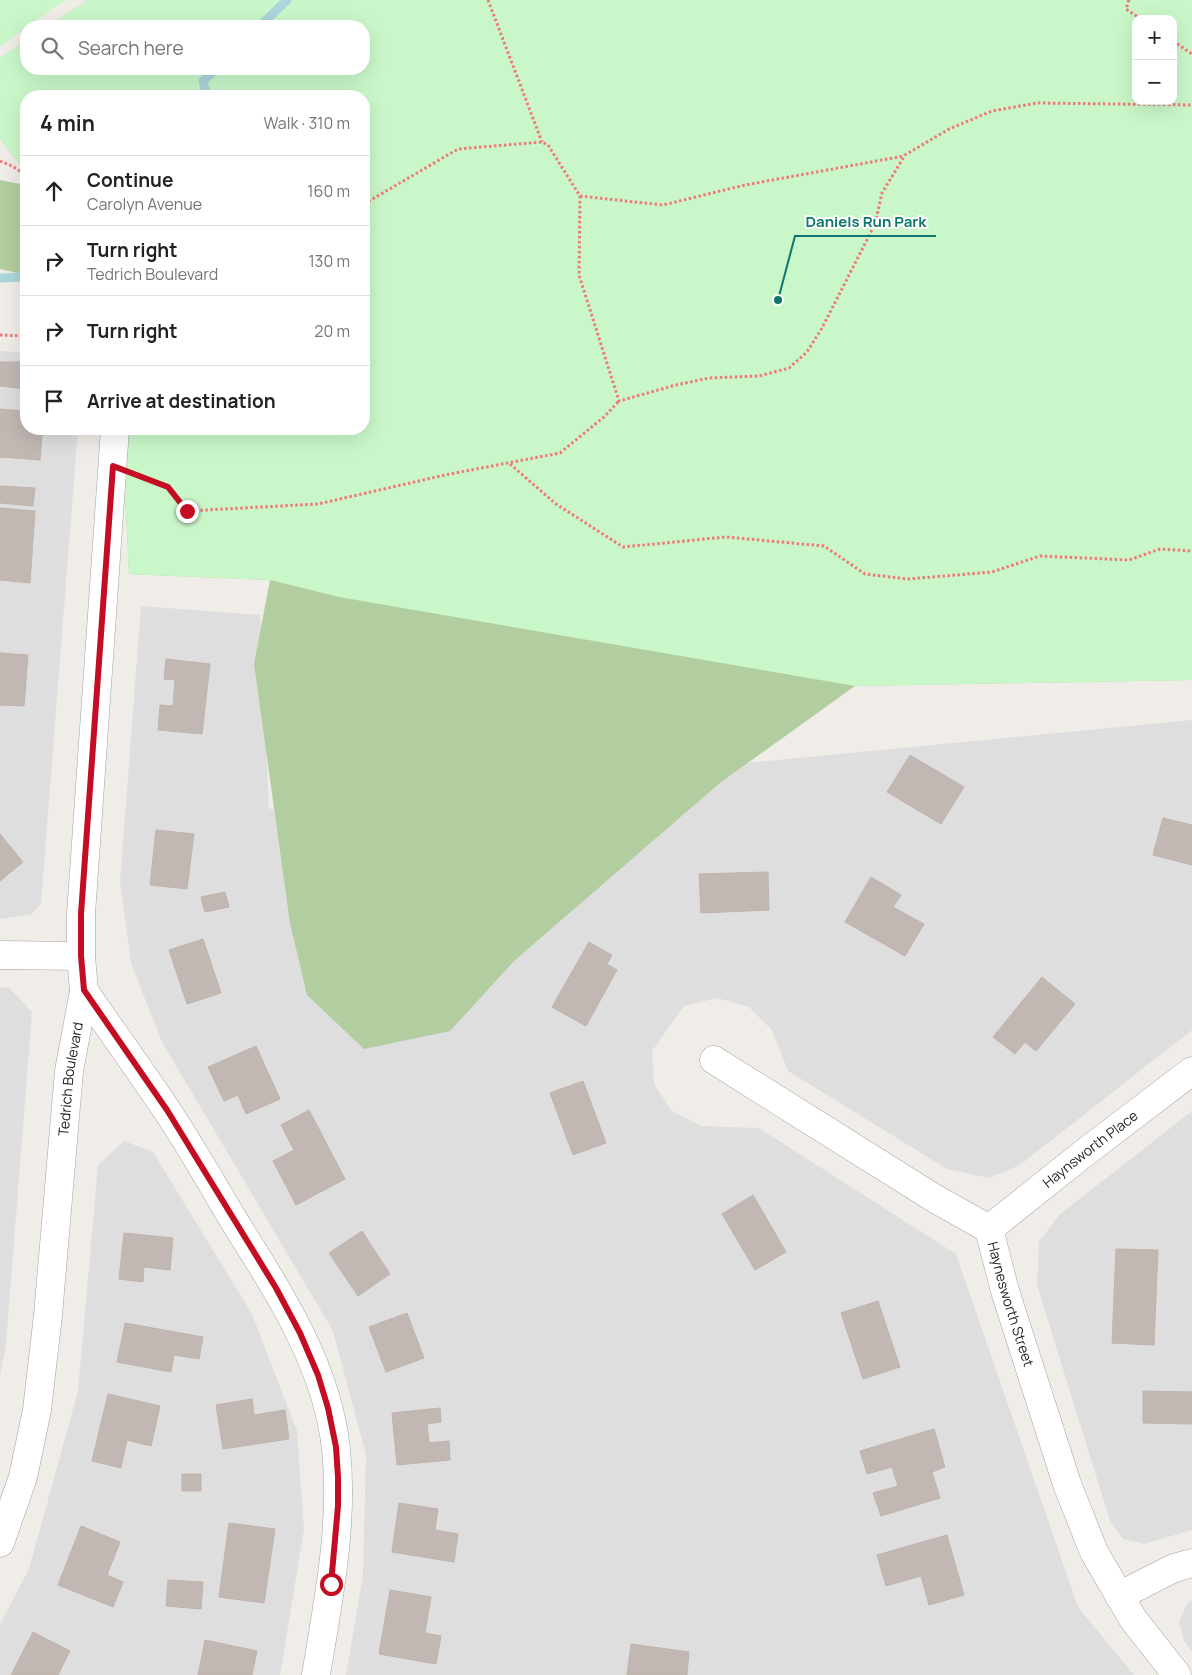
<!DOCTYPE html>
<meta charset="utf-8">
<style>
:root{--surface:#fff;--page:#f6f6f6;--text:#222;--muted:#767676;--line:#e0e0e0}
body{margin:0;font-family:Manrope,sans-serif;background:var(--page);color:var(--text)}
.controls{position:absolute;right:15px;top:15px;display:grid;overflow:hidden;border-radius:10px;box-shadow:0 5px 20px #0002}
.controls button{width:45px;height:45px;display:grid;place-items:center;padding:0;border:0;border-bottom:1px solid var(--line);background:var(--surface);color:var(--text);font:25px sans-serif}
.stop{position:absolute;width:15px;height:15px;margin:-11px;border:4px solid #c40d22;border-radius:50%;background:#fff}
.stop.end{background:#c40d22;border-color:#fff;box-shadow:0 1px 5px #0008}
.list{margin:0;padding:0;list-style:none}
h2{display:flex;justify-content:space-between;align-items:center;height:65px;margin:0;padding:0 20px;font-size:21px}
h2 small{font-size:16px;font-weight:400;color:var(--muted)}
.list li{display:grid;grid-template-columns:32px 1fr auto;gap:15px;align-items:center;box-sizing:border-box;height:70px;padding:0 20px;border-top:1px solid var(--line)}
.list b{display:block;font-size:19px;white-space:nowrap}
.list p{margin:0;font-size:16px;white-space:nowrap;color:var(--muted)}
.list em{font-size:16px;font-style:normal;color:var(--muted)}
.icon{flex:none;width:28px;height:28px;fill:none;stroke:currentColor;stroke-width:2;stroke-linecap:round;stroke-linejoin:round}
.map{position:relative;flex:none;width:1192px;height:1675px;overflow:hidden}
.search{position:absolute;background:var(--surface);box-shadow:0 5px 20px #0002;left:20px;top:20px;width:350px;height:55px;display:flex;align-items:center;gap:12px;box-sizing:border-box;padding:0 18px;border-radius:20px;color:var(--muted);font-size:19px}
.panel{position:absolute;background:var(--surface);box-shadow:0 5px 20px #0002;left:20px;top:90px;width:350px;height:345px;border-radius:20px}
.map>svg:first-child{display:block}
</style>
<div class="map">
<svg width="1192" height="1675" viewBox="0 0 1192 1675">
<rect width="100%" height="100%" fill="#f0ede8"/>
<path fill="#dfdede" d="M0 351 26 353V429H78L41 903 32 914 0 919Z
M141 606 260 615 269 809 1192 720V1030L1020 1165 989 1178 947 1169 788 1071 772 1030 749 1007 717 998 684 1006 652 1051 654 1084 672 1111 701 1126 759 1128 956 1254 1078 1607 1134 1675H346L363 1575 366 1455 333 1331 162 1042 131 963 120 882Z
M8 987 32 1012 6 1344 0 1376V988Z
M1192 1111V1530L1144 1544 1123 1539 1110 1521 1037 1285 1039 1242 1059 1215Z
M124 1141 153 1152 252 1314 297 1431 304 1529 280 1675H0V1624L29 1569 78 1391 98 1165Z
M1192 1600V1651L1184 1641 1179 1621 1188 1602Z"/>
<path fill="#b2cd9f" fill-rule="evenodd" d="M88 0H1192V680L855 686 721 782 514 961 450 1031 364 1049 307 995 290 923 254 664 270 580 129 574 122 429H364V96H26V172L0 139V58L26 41V69H364V26H48ZM1136 19H1173V101H1136Z
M0 180 26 185V275L0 269Z"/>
<path fill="#caf7c9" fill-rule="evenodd" d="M0 0H65L29 26H26V28L0 47Z
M88 0H1192V680L855 686 339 597 270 580 129 574 122 429H364V96H26V172L0 139V58L26 41V69H364V26H48ZM1136 19H1173V101H1136Z"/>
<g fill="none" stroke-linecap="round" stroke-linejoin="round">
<path stroke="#abd6db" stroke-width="9" d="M260 26 287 0
M207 96 203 81 216 69
M0 278 26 277"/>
</g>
<path fill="#c1b8b4" stroke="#c1b2ab" d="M0 362H26V389L0 386Z
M0 409 26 411V429H32V434L42 435 40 460 0 457Z
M0 486 35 488 33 506 0 503Z
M0 508 35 511 30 583 0 580Z
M0 653 28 655 24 706 0 705Z
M166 659 210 664 202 734 158 730 160 705 173 706 175 680 164 679Z
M910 755 964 787 941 824 887 792Z
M1163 818 1192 825V865L1153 855Z
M156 830 194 834 187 889 150 885Z
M0 834 23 862 0 881Z
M768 872 769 910 701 913 699 874Z
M871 877 901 895 893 907 924 924 905 956 845 922Z
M225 892 229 907 205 912 201 897Z
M203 939 221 993 187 1004 169 950Z
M589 942 612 955 607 964 617 970 586 1026 552 1007Z
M1042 977 1075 1004 1036 1051 1025 1042 1015 1054 993 1037Z
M256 1046 280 1099 246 1114 238 1095 224 1101 208 1067Z
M583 1081 606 1143 573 1155 550 1093Z
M309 1110 345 1179 296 1205 273 1161 294 1150 281 1125Z
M753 1195 786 1252 755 1270 722 1214Z
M362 1231 390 1274 358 1296 329 1253Z
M124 1233 173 1238 170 1270 144 1267 143 1282 119 1279Z
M1116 1249 1158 1250 1154 1345 1112 1343Z
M878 1301 900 1367 863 1379 841 1313Z
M407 1313 424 1358 386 1372 369 1327Z
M125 1323 203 1337 199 1359 174 1355 171 1372 117 1362Z
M1143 1391 1192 1392V1424L1143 1423Z
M108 1394 160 1406 151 1446 127 1440 121 1468 92 1461Z
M252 1399 254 1415 285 1410 289 1439 223 1449 216 1405Z
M440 1408 441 1422 427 1424 429 1443 449 1441 450 1460 397 1465 392 1413Z
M934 1429 945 1467 932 1472 940 1498 881 1516 873 1493 898 1486 892 1467 867 1474 860 1451Z
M182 1474H201V1491H182Z
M399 1503 438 1509 435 1530 458 1534 454 1562 392 1552Z
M229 1523 275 1529 264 1603 219 1597Z
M81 1526 120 1542 107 1575 123 1582 113 1607 58 1585Z
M947 1535 964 1595 929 1605 921 1576 886 1586 877 1555Z
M168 1580 203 1582 201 1609 166 1606Z
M390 1590 431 1597 425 1633 441 1636 436 1664 379 1654Z
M33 1632 70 1651 58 1675H11Z
M205 1640 257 1651 252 1675H198Z
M631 1644 689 1652 687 1675H627Z"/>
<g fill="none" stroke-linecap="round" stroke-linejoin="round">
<g stroke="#a2a2a2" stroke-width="29">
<g id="minor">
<path d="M0 955 81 956"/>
<path d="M84 991C111 1030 139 1069 166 1109 190 1145 211 1182 233 1219 277 1290 327 1364 336 1449 344 1525 328 1601 316 1675"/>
<path id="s1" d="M714 1060 934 1198 989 1229 1005 1291 1067 1484 1094 1552 1133 1619 1177 1675"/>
<path id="s2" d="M989 1229 1083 1154 1192 1071"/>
<path id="s3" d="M0 1543 23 1477 37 1410 48 1315 69 1071 84 991 81 956V914L115 429"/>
<path d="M1119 1596 1174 1568 1192 1563"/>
</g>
</g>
<path stroke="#f1787a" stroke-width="3" stroke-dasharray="2.5 2.5" stroke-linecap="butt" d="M488 0 542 142
M1129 0 1126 9 1141 19
M1173 41 1192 54
M0 161 12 166 26 175
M580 196 663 205 745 185 904 156
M364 204 458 149 542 142 548 145 580 196 579 275 619 401 676 385 709 378 759 376 789 368 807 352 822 328 875 224 882 193 905 155 949 129 992 111 1037 103 1192 105
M0 335 26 336
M510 464 556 504 623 547 726 537 824 546 865 574 908 579 992 572 1040 556 1129 560 1160 549 1192 551
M139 476 168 487 187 511 318 504 445 475 560 453 604 417 619 401"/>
<use href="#minor" stroke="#fff" stroke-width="28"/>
</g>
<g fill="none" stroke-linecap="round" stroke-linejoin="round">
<path stroke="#c40d22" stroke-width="6" d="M187 511 168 487 113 466 81 914V956L84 990 167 1110 276 1288 300 1333 318 1375 328 1408 336 1447 338 1477V1506L331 1584"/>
</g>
<g text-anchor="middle" stroke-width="4" stroke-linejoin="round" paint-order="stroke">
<g font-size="14" fill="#212121" stroke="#fff">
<text dy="5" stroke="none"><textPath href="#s3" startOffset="471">Tedrich Boulevard</textPath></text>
<text dy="5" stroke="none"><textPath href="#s2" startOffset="129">Haynsworth Place</textPath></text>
<text dy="5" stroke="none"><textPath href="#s1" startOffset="401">Haynesworth Street</textPath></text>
</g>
</g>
<path fill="none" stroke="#0f766e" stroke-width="2" d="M778 300L795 236H936"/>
<circle fill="#0f766e" stroke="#fff" stroke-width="2" cx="778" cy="300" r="5"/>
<g font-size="15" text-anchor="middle" font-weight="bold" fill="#0f766e" stroke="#fff" stroke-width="4" stroke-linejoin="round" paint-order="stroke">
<text x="866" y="227">Daniels Run Park</text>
</g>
</svg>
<div class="controls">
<button>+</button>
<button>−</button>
</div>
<div class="stop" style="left:331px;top:1584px"></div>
<div class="stop end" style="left:187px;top:511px"></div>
<div class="search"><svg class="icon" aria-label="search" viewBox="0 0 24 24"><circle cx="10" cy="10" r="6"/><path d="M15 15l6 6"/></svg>Search here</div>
<section class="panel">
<h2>4 min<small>Walk · 310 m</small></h2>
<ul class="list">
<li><svg class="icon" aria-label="ahead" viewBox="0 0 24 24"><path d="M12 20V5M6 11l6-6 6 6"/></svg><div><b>Continue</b><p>Carolyn Avenue</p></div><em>160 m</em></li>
<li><svg class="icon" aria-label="right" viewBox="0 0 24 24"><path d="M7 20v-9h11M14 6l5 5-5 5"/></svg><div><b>Turn right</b><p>Tedrich Boulevard</p></div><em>130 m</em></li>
<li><svg class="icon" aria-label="right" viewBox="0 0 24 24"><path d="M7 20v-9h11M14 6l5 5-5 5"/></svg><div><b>Turn right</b></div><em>20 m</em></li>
<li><svg class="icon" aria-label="arrive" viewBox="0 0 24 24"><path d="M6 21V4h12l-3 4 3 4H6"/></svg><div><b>Arrive at destination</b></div></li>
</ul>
</section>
</div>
